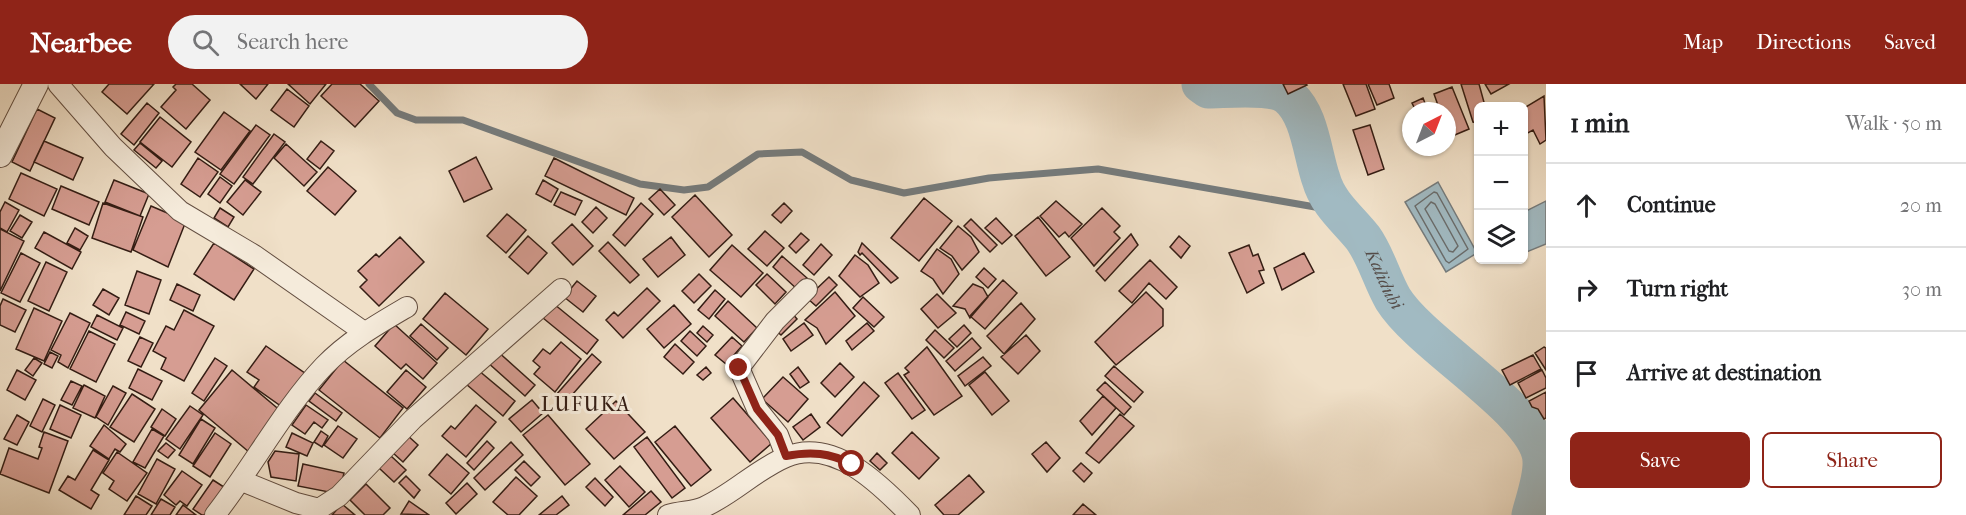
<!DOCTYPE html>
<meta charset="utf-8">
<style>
:root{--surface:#fff;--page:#f2f2f2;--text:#202124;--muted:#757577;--line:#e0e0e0;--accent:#8f2418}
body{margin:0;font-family:"IM FELL French Canon",serif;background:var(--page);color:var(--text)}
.controls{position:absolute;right:18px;top:18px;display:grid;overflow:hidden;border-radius:9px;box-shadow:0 2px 4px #0004}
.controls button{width:54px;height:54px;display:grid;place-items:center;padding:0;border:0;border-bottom:2px solid var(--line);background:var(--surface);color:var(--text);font:30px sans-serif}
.compass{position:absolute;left:1402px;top:18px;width:54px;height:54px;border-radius:50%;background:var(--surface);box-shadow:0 2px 4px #0004;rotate:42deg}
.stop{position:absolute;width:18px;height:18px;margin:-14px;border:4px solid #8f2418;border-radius:50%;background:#fff}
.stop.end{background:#8f2418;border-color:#fff;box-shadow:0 2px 6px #0008}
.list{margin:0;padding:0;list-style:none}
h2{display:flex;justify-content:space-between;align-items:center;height:78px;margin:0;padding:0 24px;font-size:26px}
h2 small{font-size:20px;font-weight:400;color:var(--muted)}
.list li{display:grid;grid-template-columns:39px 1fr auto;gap:18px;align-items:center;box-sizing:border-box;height:84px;padding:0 24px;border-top:2px solid var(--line)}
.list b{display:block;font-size:22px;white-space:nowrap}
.list em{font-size:20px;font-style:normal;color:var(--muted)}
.actions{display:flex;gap:12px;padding:18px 24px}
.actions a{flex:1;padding:14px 0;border:2px solid var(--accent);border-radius:9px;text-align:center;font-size:21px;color:var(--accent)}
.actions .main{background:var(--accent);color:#fff}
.icon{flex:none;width:33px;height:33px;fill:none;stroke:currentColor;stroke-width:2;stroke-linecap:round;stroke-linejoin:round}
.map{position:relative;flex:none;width:1546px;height:431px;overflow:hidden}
header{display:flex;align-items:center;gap:36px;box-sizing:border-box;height:84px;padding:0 30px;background:var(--accent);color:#fff}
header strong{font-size:28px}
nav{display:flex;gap:33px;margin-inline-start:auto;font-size:21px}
.search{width:420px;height:54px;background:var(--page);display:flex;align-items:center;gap:15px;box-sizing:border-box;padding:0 21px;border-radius:33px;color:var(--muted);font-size:22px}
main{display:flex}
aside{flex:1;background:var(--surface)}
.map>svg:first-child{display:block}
</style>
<header>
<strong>Nearbee</strong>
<div class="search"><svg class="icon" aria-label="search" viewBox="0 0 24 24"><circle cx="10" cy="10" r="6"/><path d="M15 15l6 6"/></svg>Search here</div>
<nav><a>Map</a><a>Directions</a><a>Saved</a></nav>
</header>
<main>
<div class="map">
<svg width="1546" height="431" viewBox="0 0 1546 431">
<rect width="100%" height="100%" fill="#f0e0c8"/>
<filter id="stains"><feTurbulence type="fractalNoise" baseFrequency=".00333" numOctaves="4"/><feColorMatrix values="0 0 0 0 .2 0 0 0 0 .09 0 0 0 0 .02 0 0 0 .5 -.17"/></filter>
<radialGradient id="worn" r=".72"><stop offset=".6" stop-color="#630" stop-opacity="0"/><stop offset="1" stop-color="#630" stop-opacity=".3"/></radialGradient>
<path fill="#a1bac2" stroke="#757b7c" stroke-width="1.5" d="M1438 98 1477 169 1446 188 1405 118Z
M1546 117V160L1524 169V128Z"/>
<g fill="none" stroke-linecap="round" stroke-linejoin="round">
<path stroke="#6a6c6b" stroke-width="1.5" d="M1434 108 1437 109 1468 165 1449 179 1446 177 1415 122Z
M1431 118 1435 120 1458 162 1453 168 1449 167 1425 125Z"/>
<path stroke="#757b7c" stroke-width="7" d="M369 0 397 29 416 36H463L640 100 684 106 708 103 758 70 802 68 851 96 904 109 989 94 1098 85 1338 127"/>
<path stroke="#a1bac2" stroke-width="39" id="s1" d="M1201 0 1208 5C1227 5 1273 0 1288 12 1310 30 1312 69 1321 95 1328 120 1348 135 1363 154 1376 172 1382 196 1393 215 1422 262 1541 329 1542 377 1543 394 1535 415 1531 431"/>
</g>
<path fill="#d69d92" stroke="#341d14" stroke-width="1.5" d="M109 0H154L127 30 102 8Z
M176 0H192L210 16 186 45 161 23 176 6 173 3Z
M240 0H268L256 15Z
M288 0H326L310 20Z
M332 0H360L379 17 355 43 321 12Z
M1283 0H1306L1307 1 1288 10Z
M1343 0H1366L1375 25 1356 32Z
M1368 0H1389L1394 14 1377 21Z
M1461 0H1479L1485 22H1478V39L1473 38Z
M1485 0H1509L1491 10Z
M1452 3 1469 45 1450 53 1447 45V27H1440L1434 10Z
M287 5 309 22 294 43 271 26Z
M1544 12 1546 56 1540 60 1533 46 1524 51V24Z
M1423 14 1428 27H1416L1412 19Z
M147 19 159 29 134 61 121 50Z
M37 25 55 34 30 87 12 78Z
M224 28 250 47 221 86 195 68Z
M160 33 191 58 172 83 140 58Z
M256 41 270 51 234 100 220 90Z
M1370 41 1384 85 1368 91 1353 46Z
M274 50 285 58 253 100 243 93Z
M44 57 83 74 73 96 34 78Z
M321 57 334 67 320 85 307 75Z
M140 59 162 77 156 84 134 66Z
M286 60 317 88 304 102 274 74Z
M476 73 492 105 464 118 449 87Z
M198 74 218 88 200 113 181 100Z
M554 74 634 114 626 131 545 92Z
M328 83 356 107 335 131 307 107Z
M21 89 57 105 44 132 9 115Z
M220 93 232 102 220 119 208 110Z
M114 96 149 110 140 132 105 118Z
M245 96 261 108 243 131 227 118Z
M543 96 558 105 551 118 536 110Z
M61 102 99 118 89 141 52 125Z
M660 105 675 121 664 131 649 115Z
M561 108 582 117 575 131 554 121Z
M695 111 732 151 709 173 672 133Z
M924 114 952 137 919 177 891 154Z
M1056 117 1082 140 1069 153 1065 148 1059 153 1040 132Z
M5 118 19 126 7 148 0 144V128Z
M103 119 143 133 131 168 92 154Z
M641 119 653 130 625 162 613 151Z
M784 119 792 127 781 139 772 131Z
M151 122 186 137 168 183 133 166Z
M596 123 607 134 593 149 582 138Z
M220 124 234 133 228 143 214 134Z
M1102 124 1120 142 1114 148 1120 154 1094 182 1071 154Z
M507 130 526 146 506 169 487 152Z
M20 131 32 138 22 154 10 147Z
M1038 133 1070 173 1046 192 1015 152Z
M996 134 1012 151 1002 160 985 144Z
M971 135 997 161 990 168 964 142Z
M572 140 593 162 573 181 552 159Z
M958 142 971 153 979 168 962 186 952 172 940 164Z
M75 144 88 152 80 166 67 159Z
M0 145 24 157 0 207Z
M765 147 784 164 767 182 748 165Z
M44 148 81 168 72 185 35 164Z
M801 149 809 156 796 169 789 162Z
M1131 150 1138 161 1105 197 1096 187Z
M528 152 547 169 528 190 509 173Z
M1179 152 1190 162 1181 174 1170 163Z
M400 153 424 178 379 222 360 203 367 196 358 187 376 170 379 173Z
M671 153 685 171 658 193 643 175Z
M608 158 639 191 630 199 599 167Z
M214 159 254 185 234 216 194 190Z
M862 159 898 194 891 199 862 169 860 171 858 168Z
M821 160 832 171 814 191 803 181Z
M732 161 763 189 741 213 710 186Z
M1249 161 1253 172 1258 170 1264 186 1259 187 1264 199 1247 209 1229 169Z
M937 165 951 175 959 190 943 210 933 195 921 187Z
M21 169 40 179 20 218 1 209Z
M1304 169 1314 188 1282 206 1274 184Z
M855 171 868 181 879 199 860 213 839 192Z
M782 172 807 194 798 206 773 183Z
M1150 176 1177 203 1166 215 1149 199 1132 219 1119 207Z
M46 178 67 188 49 227 28 217Z
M984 184 996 195 988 204 976 193Z
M137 187 161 196 149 230 125 221Z
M699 190 711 202 694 219 682 207Z
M767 190 786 208 775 220 756 201Z
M829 193 837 201 816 222 807 214Z
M1003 196 1017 209 985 245 970 232Z
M577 197 596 212 583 228 564 213Z
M177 200 200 211 193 227 170 216Z
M973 200 983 204 988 213 970 234 965 225 953 222Z
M647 204 660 217 623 254 606 236 614 228 618 232Z
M103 205 119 214 109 231 93 221Z
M715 206 725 215 709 235 698 226Z
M835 208 855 232 826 260 817 244 805 236Z
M1146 208 1163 225V242L1116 281 1095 258Z
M445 209 488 245 466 271 423 235Z
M937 210 956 229 938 244 921 225Z
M863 213 884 233 874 243 853 224Z
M3 215 26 226 15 248 0 241V222Z
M728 217 757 244 744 258 715 232Z
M1021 219 1035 235 1004 270 987 252Z
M554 220 598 256 587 270 543 234Z
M674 221 691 240 664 264 647 245Z
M34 224 62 237 44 277 16 265Z
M184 226 214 242 184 297 161 285 166 274 153 267 166 242 174 246Z
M126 228 145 237 139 250 120 241Z
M791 228 797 235 781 251 774 245Z
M70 229 90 239 68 284 58 278 61 271 51 266Z
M97 231 123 244 117 256 91 243Z
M804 239 813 251 791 267 783 255Z
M867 239 874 247 852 266 846 257Z
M394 240 437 279 423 295 406 280 401 285 375 262Z
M421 240 448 264 437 276 410 252Z
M964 241 971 249 957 263 949 255Z
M703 242 713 251 707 258 697 249Z
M935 246 954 264 944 274 926 256Z
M89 247 115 260 96 298 70 285Z
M690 247 706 262 697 272 681 257Z
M1026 251 1040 267 1018 290 1001 273Z
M140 253 153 259 141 283 128 277Z
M732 253 742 262 726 280 715 271Z
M972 254 981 264 955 287 946 277Z
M561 258 581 275 555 308 534 290 540 283 533 277 543 265 550 270Z
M675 260 694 278 683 290 664 273Z
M266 262 309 292 285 325 254 303 259 296 247 288Z
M927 263 962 312 934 331 904 291 909 288 905 284Z
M1544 263 1546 264V286L1535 269Z
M496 266 535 301 525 312 486 277Z
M50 268 58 272 52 284 44 280Z
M592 270 601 278 565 319 556 311Z
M1533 271 1541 285 1510 301 1502 286Z
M983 273 991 282 965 302 958 292Z
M34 274 42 279 33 292 25 286Z
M215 274 227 282 204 317 192 309Z
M343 276 403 324 380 354 319 306Z
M840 279 854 293 835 313 821 299Z
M1114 282 1143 308 1134 318 1105 292Z
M706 283 711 289 703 296 697 291Z
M798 283 809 298 800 304 790 290Z
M138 285 162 297 152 316 129 304Z
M17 286 36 296 25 316 7 306Z
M232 286 282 328 249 368 199 326Z
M406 286 426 303 407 325 387 308Z
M478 286 515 317 503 332 466 300Z
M1542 286 1546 294V304L1526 314 1518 299Z
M985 288 1009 317 992 331 969 301Z
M898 289 925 326 912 335 885 299Z
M783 293 808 315 788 338 762 315Z
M71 297 82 302 72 321 61 316Z
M864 298 879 312 842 352 827 339Z
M1105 298 1131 323 1124 331 1097 306Z
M84 301 105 312 95 334 73 324Z
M113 302 126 309 108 341 96 333Z
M1546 308V334L1544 335 1538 325 1532 323 1529 317Z
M315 309 342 329 336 337 309 317Z
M132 310 155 325 134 358 110 343Z
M1103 312 1116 324 1092 351 1080 337Z
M733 314 772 359 750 378 711 334Z
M43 315 55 321 42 348 30 342Z
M532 316 543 329 521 348 509 335Z
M616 317 645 348 614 375 586 345Z
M60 321 81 331 71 354 50 345Z
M306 321 328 336 322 344 314 338 305 350 292 341Z
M476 321 496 338 466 373 442 352 451 342 455 345Z
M190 322 203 331 180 365 166 355Z
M162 325 176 335 165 352 151 343Z
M811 330 820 343 803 356 793 343Z
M1120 330 1134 342 1099 379 1086 369Z
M17 331 29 338 17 361 4 355Z
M548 331 590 380 565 401 523 351Z
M201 335 215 344 193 380 179 371Z
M104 341 126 360 120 368 115 365 109 375 90 362Z
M338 342 357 355 343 374 324 361Z
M675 342 711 386 691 402 655 358Z
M152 345 164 352 145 384 133 378Z
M321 347 328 352 322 363 314 358Z
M44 348 68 357 49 409 0 390 9 364 38 375 42 364 39 363Z
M912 348 939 374 919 395 892 369Z
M215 349 231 360 210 393 193 382Z
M292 349 313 359 307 372 286 363Z
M407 351 418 361 403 378 392 368Z
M647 353 685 404 672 414 634 363Z
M487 357 494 364 474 386 467 379Z
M511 358 523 371 485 406 474 394Z
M1046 358 1060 374 1047 388 1032 370Z
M166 359 175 366 168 374 158 367Z
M93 366 109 376 91 406 99 411 91 425 59 406 68 392 75 396Z
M275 367 299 370 296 397 271 393 268 378Z
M117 368 147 389 127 417 109 405 114 397 103 389Z
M877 369 887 379 880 386 870 377Z
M447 370 469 389 451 410 429 391Z
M391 372 406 386 394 398 379 384Z
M157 375 175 385 156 420 138 410Z
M524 377 540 393 531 402 515 386Z
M1081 379 1092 389 1084 398 1073 387Z
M303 380 344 389 339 410 298 402Z
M620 382 645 408 629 423 605 396Z
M182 387 202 401 187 422 180 417 176 421 164 411Z
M969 391 984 408 958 431H944L935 421Z
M406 392 420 406 414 414 399 399Z
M516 393 537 412 519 431H508L493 418Z
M595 394 613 413 605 422 586 403Z
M213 396 227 405 210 431H202L193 425Z
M467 399 477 410 456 430 446 419Z
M366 400 390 424 383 431H365L350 416Z
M651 407 661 418 645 431H623Z
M136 412 152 422 146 431H124Z
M562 412 569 421 556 431H539Z
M161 415 175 423 170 431H151Z
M409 417 429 431 401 430Z
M342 420 355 431H332Z
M1083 420 1096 431H1073Z
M183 421 196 431H176Z"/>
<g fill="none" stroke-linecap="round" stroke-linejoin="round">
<g stroke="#634e41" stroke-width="22">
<path id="minor" d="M58 0 113 63 180 127 254 171 364 248
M786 372 778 351 757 325 739 284 775 237 807 205
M242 397 296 419 319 425 339 412 413 335 561 205
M215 431C252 384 284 324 324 282 348 257 378 240 407 223
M668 431C680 427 693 428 704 423 733 410 757 385 786 373 833 353 880 400 910 431"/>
</g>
<g stroke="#634e41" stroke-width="26">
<path id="tertiary" d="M0 71 36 0"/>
</g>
<use href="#minor" stroke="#f5ebdb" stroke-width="20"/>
<use href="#tertiary" stroke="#f5ebdb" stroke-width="24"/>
</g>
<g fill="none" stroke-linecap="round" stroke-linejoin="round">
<path stroke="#8f2418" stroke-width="8" d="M739 284 757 325 778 351 786 372C812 367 829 369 852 380"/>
</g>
<g text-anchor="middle" stroke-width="6" stroke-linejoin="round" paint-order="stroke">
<g font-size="18" font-style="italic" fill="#554c48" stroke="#f5ebdb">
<text dy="6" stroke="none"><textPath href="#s1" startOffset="300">Kalidubi</textPath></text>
</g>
<g font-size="20" letter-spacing="1.5" fill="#341d14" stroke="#f5ebdb">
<text x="586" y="327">LUFUKA</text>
</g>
</g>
<rect width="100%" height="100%" filter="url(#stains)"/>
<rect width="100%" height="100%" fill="url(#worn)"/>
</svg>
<div class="controls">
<button>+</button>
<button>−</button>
<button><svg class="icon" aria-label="layers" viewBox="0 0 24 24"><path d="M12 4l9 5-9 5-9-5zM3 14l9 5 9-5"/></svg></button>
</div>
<svg class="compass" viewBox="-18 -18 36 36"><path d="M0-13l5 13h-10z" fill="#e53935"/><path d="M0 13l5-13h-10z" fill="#757577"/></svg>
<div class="stop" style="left:852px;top:380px"></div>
<div class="stop end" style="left:739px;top:284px"></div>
</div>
<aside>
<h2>1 min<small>Walk · 50 m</small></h2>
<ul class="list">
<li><svg class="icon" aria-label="ahead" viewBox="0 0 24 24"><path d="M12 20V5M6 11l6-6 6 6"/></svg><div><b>Continue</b></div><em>20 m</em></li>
<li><svg class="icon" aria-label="right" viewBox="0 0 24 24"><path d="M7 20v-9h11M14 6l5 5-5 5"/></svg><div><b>Turn right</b></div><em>30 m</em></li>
<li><svg class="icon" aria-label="arrive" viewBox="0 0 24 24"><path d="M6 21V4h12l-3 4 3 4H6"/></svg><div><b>Arrive at destination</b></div></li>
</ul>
<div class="actions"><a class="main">Save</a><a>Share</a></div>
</aside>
</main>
